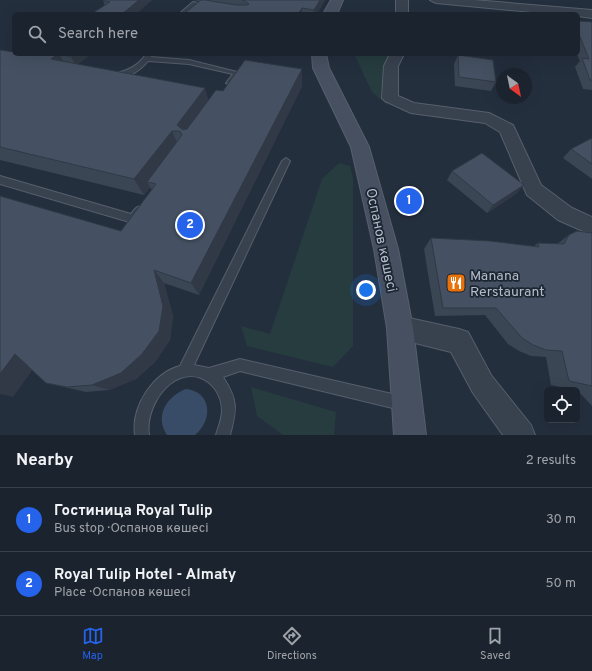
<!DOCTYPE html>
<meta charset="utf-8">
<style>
:root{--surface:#1b232e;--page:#282f3a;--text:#f1f3f6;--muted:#a0a4aa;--line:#39404a;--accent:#2563eb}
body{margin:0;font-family:Overpass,sans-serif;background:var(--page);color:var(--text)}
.controls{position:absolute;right:12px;bottom:12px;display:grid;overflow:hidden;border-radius:6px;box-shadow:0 4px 16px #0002}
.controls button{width:36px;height:36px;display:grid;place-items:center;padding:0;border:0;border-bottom:1px solid var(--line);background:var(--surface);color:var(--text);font:20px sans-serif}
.compass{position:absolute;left:496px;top:68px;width:36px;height:36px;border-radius:50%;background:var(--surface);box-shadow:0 4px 16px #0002;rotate:147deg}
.you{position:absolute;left:366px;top:290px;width:14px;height:14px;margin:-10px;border:3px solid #fff;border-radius:50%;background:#1a73e8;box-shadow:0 0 0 6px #1a73e833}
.badge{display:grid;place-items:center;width:26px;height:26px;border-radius:50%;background:var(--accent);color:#fff;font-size:13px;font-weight:700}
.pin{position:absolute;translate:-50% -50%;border:2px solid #fff;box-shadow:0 1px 4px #0006}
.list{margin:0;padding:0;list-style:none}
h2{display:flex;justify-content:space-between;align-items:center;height:52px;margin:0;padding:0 16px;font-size:17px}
h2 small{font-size:13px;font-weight:400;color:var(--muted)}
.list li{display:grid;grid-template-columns:26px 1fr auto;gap:12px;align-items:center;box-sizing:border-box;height:64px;padding:0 16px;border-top:1px solid var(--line)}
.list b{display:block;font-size:15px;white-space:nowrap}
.list p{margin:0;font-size:13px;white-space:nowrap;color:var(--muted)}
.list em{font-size:13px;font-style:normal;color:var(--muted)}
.icon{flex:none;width:22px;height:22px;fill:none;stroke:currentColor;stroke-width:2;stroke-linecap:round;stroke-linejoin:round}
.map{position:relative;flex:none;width:592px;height:435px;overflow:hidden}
.search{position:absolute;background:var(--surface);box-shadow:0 4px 16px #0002;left:12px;right:12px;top:12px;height:44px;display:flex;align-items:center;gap:10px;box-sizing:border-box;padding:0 14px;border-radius:6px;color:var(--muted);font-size:15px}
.sheet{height:180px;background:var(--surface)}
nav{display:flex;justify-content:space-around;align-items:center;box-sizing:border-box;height:56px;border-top:1px solid var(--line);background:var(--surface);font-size:11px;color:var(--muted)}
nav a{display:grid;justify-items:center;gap:2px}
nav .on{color:var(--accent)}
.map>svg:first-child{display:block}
</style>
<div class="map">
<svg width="592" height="435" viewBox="0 0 592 435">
<rect width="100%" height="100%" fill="#242f3e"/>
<path fill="#263c3f" d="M354 54H391L387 105 372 92Z
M339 163 350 166 353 178V346L333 367 247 346 241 326 270 334 322 179Z
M251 387 336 412 334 435H283L257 416Z"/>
<path fill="#394c67" d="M186 389C212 392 213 420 195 435H167C154 416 167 396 186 389Z"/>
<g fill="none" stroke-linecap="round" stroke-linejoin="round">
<g stroke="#565f6c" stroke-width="2">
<path id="lane" d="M193 2 210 6 211 7 208 9 194 6 185 14H179Z
M146 54H152L151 57 189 60 241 73 233 85H230L226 83 233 74 189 64 148 61C140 71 126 80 113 78V74C127 71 139 66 146 54Z
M286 158 290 161 194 365 209 368 240 359 405 397 410 399 412 404 410 409 405 411 240 371 223 377C238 400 237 409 230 435H216C218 428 222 419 222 411 222 387 200 368 176 380 158 390 146 415 149 435H135C131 407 153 373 180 366L282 161Z
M0 176 131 214C135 209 137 205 143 207L145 210 137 222 133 223 0 184Z"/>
</g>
<g stroke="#565f6c" stroke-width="2">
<path id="street" d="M396 0H408V14H396Z
M430 0H474L592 10V18L578 16V14H553L436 3Z
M390 54H404L398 66V96L414 103 489 113 513 125 541 185 572 208 592 217V235L558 220 527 195 500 132 485 123 411 113 385 101 382 98 384 66Z
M400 316 459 329 468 332 491 375 531 425 535 435H503L473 393 451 352 391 337 388 328 391 319Z"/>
</g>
<g stroke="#565f6c" stroke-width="2">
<path id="secondary" d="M331 0H343L337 14H323Z
M312 54H326L329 68 369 147 398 249 413 328 426 435H394L387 328 374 249 351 147 313 68Z"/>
</g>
<use href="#lane" fill="#38414e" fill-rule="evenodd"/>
<use href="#street" fill="#38414e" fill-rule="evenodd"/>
<use href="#secondary" fill="#465061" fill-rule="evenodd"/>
</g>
<path fill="#3b4654" d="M152 0 136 14H91L105 6 103 1Z
M192 0H325L317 14H187L199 1Z
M578 21 592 22V90L583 89 575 67 580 61 577 54H578Z
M0 50 14 54H91L78 64 208 100 223 91 302 69V86L199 295 164 283 173 316 170 340 155 362 136 379 109 390 86 392 46 383 32 370 13 397 121 231 152 190 150 187 144 195 0 160Z
M458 55 496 82 491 91 455 86 454 64Z
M592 138V179L563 158 571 149Z
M452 171 517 193 487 213 447 180Z
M592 233V406L577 390 551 385 546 357 531 356 519 351 508 344 485 315 435 316 424 249 431 238 534 246 538 243 557 244 569 235Z"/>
<path fill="#303945" d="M139 0H152L136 14H122Z
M320 0H325L317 14H314V10Z
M302 8V14H298Z
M58 54H59L69 71 51 59Z
M75 54H91L76 66 71 57Z
M302 69V86L199 295 191 283Z
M205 88 210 105 184 141 177 125Z
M172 131 179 148 147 182 150 187 144 195 134 179Z
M524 185 517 193 487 213 493 205Z
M154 270 164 283 173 316 170 340 155 362 136 379 109 390 92 385Z
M15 354 38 361 13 397 0 394V374Z"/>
<path fill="#455162" stroke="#303945" d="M105 0H139L122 14H91L110 2 103 1Z
M201 0H205L236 5H248L249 4 245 1 242 0H320L314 10 302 8 298 14H187L186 12Z
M578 21 592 22V80H590L582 58 589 59 578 32Z
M0 50 14 52V54H58L51 59 205 88 177 125 183 130 187 129 216 90 223 91 245 60 302 69 191 283 154 270 163 306 159 331 142 354 121 373 92 385 67 387 46 383 15 354 0 374V196L121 231 156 184 147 182 182 135 180 131H172L134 179 0 147Z
M61 54H75L71 57Z
M458 55 493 60 496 82 459 77Z
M592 138V164L571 149Z
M482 153 524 185 493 205 452 171Z
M577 231 592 233V386L569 381 562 351 546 350 533 345 522 338 496 308H443L431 238 490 241 539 247 538 243 564 244 569 235Z"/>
<defs>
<g id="restaurant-square" transform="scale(1)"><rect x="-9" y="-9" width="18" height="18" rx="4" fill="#e8710a" stroke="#1d2633"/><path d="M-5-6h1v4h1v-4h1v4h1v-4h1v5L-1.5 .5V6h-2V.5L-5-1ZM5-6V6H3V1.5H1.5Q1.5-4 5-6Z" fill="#fff"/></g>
</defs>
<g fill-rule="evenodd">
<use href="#restaurant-square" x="456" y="283"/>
</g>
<g text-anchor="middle" stroke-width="3.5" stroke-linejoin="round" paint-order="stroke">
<g font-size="14" fill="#b4bcc9" stroke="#1d2633">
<text transform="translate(382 240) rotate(78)" y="5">Оспанов көшесі</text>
</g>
<g font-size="14" fill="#b4bcc9" stroke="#1d2633" text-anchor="start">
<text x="470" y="280">Manana<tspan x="470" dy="16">Rerstaurant</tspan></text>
</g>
</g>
</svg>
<div class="controls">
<button><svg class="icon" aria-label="locate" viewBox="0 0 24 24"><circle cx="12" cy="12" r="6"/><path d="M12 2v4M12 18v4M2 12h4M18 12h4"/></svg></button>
</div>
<svg class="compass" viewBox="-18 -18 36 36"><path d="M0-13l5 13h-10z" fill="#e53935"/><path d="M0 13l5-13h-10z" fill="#a0a4aa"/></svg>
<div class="you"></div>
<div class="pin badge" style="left:409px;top:201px">1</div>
<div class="pin badge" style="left:190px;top:225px">2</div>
<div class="search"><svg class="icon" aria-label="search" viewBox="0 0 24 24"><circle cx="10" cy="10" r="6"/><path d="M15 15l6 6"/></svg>Search here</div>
</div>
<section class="sheet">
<h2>Nearby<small>2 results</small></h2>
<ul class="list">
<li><span class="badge">1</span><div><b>Гостиница Royal Tulip</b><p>Bus stop · Оспанов көшесі</p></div><em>30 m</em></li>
<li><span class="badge">2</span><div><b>Royal Tulip Hotel - Almaty</b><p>Place · Оспанов көшесі</p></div><em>50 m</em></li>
</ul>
</section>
<nav>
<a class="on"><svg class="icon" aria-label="map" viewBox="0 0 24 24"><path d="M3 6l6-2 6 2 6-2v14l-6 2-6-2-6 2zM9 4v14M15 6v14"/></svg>Map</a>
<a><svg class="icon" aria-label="directions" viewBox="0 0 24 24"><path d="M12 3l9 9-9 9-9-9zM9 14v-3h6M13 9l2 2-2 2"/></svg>Directions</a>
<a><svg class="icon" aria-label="saved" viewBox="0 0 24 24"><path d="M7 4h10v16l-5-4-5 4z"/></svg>Saved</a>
</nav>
